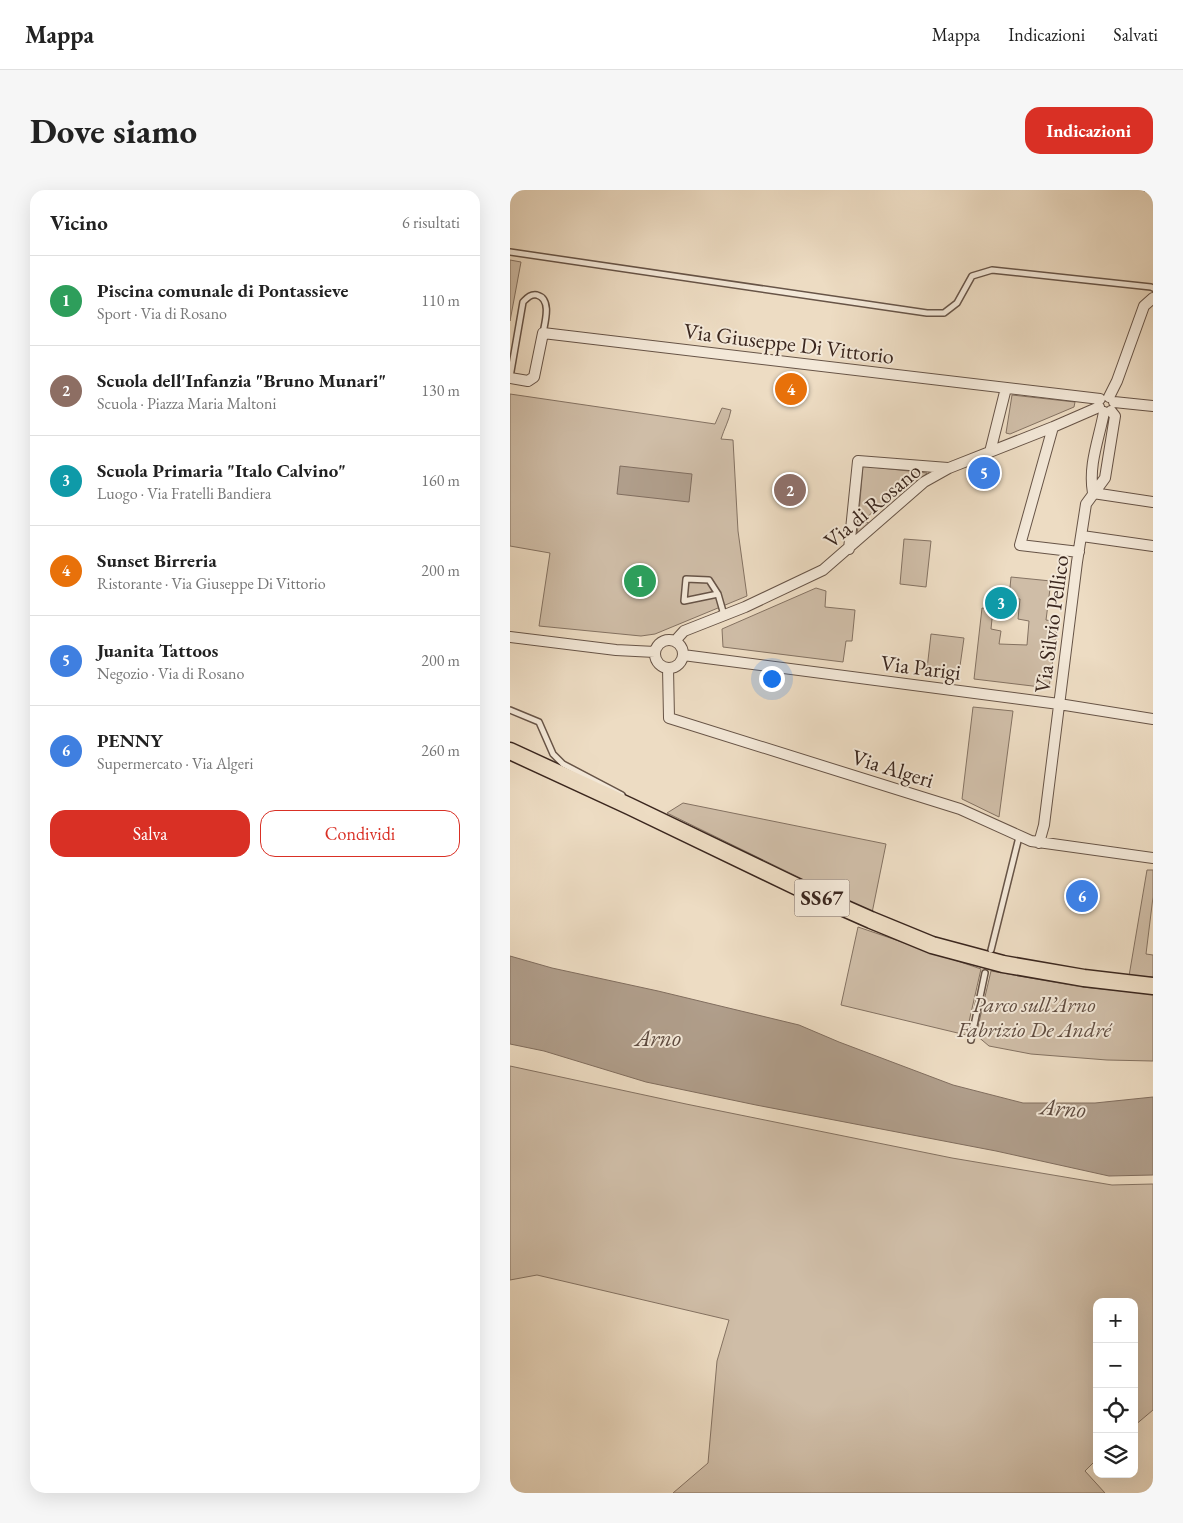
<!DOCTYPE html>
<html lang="it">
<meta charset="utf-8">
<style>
:root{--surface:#fff;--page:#f6f6f6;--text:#222;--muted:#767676;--line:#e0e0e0;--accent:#d93025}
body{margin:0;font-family:"EB Garamond",serif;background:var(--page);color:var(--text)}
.controls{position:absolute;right:15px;bottom:15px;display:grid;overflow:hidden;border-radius:10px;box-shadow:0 5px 20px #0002}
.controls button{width:45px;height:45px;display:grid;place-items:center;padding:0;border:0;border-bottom:1px solid var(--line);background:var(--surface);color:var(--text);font:25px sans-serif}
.you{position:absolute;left:261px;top:488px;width:18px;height:18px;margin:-12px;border:4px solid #fff;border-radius:50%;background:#1a73e8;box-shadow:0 0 0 8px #1a73e833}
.badge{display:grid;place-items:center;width:32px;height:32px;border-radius:50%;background:var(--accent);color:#fff;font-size:16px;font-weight:700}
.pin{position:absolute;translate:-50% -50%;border:2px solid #fff;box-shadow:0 1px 5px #0006}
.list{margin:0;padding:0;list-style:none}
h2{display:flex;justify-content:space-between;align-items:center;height:65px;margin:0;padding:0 20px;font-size:21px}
h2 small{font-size:16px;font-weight:400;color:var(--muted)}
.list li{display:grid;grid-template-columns:32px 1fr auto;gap:15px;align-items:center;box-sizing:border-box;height:90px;padding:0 20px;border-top:1px solid var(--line)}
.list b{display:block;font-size:19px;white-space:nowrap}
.list p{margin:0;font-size:16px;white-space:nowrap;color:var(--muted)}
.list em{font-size:16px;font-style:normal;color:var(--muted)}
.actions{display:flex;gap:10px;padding:15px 20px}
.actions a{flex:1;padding:11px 0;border:1px solid var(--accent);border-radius:15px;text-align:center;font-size:18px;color:var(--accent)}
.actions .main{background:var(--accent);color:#fff}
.icon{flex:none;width:28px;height:28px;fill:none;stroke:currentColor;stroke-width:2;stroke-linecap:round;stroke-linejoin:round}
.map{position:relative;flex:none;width:643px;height:1303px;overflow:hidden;border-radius:15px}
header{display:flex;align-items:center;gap:30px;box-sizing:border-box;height:70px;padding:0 25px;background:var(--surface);border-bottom:1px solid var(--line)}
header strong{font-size:24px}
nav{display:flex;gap:28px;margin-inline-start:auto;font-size:18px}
.intro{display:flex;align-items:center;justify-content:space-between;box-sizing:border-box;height:120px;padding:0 30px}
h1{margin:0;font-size:35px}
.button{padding:12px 22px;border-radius:15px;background:var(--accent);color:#fff;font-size:18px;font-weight:700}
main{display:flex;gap:30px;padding:0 30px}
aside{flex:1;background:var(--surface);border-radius:15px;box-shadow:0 5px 20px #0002}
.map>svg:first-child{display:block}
</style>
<header>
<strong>Mappa</strong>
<nav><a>Mappa</a><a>Indicazioni</a><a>Salvati</a></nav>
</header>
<div class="intro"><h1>Dove siamo</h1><a class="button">Indicazioni</a></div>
<main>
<aside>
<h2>Vicino<small>6 risultati</small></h2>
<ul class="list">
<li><span class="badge" style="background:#2e9e5b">1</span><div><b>Piscina comunale di Pontassieve</b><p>Sport · Via di Rosano</p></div><em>110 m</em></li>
<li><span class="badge" style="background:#8d6e63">2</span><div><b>Scuola dell'Infanzia &quot;Bruno Munari&quot;</b><p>Scuola · Piazza Maria Maltoni</p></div><em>130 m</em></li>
<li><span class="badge" style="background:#0f9aa8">3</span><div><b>Scuola Primaria &quot;Italo Calvino&quot;</b><p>Luogo · Via Fratelli Bandiera</p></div><em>160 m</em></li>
<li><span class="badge" style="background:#e8710a">4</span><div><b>Sunset Birreria</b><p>Ristorante · Via Giuseppe Di Vittorio</p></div><em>200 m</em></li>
<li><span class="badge" style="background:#3f7fe0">5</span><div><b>Juanita Tattoos</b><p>Negozio · Via di Rosano</p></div><em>200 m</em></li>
<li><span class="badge" style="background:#3f7fe0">6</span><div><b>PENNY</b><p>Supermercato · Via Algeri</p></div><em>260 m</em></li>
</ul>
<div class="actions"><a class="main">Salva</a><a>Condividi</a></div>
</aside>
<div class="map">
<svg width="643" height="1303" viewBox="0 0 643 1303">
<rect width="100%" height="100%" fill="#eddcc3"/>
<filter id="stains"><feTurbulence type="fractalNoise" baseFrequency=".004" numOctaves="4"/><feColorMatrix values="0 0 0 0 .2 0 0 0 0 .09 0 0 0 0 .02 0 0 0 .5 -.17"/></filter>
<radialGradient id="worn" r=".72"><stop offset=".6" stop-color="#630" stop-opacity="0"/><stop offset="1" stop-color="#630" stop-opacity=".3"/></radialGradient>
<path fill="#cfbda7" stroke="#847262" d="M0 70 11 72 0 131Z
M0 204 205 234 212 218 221 220C219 231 214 239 211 249L223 250 228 341 237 406 145 444 131 446 29 436 40 363 0 356Z
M502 205 565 212 564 217 500 244 496 243Z
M353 276 417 283 407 292 398 291 356 328V332L361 334 347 346Z
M394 349 421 351 416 397 390 394Z
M501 387 541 391 536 430 548 432 539 498 464 489 472 418 483 419 481 439 491 441 489 454 517 455 519 431 508 429 510 409 499 408Z
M306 398 316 401 315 417 345 420 342 451H336L333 472 213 457 212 439Z
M421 444 454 448 449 483 417 479Z
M463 517 503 521 489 627 452 609Z
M173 613 376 654 362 723 157 623Z
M637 680H643V707L636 764 643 765V787L619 786Z
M348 737 471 779 456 845 331 815Z
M481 781 572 797 643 804V871L597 870 521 864 479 856 466 845Z
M0 876 176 914 442 968 602 995 643 994V1220L624 1236V1112H587V1269L575 1281 595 1303H163L198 1273 207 1171 219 1130 27 1085 0 1090Z"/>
<path fill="#b09e8b" stroke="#816e5f" d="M110 276 182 284 179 312 107 304Z
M0 766 42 778 148 801 289 835 329 852 443 895 513 913H585L643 907V985L599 986 486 961 246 915 136 892 34 861 0 854Z"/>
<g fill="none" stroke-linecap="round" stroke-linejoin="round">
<g stroke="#675447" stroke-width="8">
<path id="lane" d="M0 62 417 123H434L447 113 462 86 482 80 641 97 643 98
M0 187 13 112C17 108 20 104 27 105 42 109 35 132 33 143
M208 404 174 411 176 389 199 390 208 404 214 425
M0 520 29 532 43 564 53 574 112 605
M481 760 509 647
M461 850 475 783"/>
</g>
<g stroke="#675447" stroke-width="12">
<path id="street" d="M0 188 18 191 24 187 33 143 590 209
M599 207 607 191 634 116 643 108
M604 212 643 216
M543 237 510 355 569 362
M480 262 496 198
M583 303C578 275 589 249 594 222
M583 303 643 312
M572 346 643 356
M339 359 348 271 438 278
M0 447 106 460 145 462
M145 464a14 14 0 1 1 28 0a14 14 0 1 1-28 0Z
M165 451 174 441 235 417 313 380 414 292 439 278 543 237 589 217
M173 465 549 514 643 529
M158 478 159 528 450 619 521 651 643 668
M529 653 534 635 567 372 576 314 595 288 605 226 601 221"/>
</g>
<g stroke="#3a261e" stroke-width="19">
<path id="primary" d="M0 561 119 616 300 703 361 730 422 755 493 774 574 788 643 796"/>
</g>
<use href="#lane" stroke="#f3e8d8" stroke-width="5"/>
<use href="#street" stroke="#f3e8d8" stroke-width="10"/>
<use href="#primary" stroke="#eddcc3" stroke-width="16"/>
<path stroke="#3a261e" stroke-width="3" stroke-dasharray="9 9" stroke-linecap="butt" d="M634 0 643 1"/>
</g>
<g text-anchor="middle" stroke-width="4" stroke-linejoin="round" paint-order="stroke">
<rect fill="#f3e8d8" stroke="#726056" stroke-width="1" x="284.5" y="689.5" width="55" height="37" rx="4"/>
<g font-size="21" font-weight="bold" fill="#3a261e">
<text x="312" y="715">SS67</text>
</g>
<g font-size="22" fill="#3a261e" stroke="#f3e8d8">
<text transform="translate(279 153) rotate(7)" y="8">Via Giuseppe Di Vittorio</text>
<text transform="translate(362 315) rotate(-40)" y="8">Via di Rosano</text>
<text transform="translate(541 434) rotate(-82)" y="8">Via Silvio Pellico</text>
<text transform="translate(411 477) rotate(7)" y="8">Via Parigi</text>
<text transform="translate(383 578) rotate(17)" y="8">Via Algeri</text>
</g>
<g font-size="22" font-style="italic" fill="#5f4c40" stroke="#f3e8d8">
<text x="524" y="822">Parco sull’Arno<tspan x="524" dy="25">Fabrizio De André</tspan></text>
</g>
<g font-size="24" font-style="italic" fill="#5d4a3f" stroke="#f3e8d8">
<text x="148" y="856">Arno</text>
<text transform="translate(553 918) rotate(4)" y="8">Arno</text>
</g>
</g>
<rect width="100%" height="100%" filter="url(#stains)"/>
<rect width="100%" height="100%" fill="url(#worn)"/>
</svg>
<div class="controls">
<button>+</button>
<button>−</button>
<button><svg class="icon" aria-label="locate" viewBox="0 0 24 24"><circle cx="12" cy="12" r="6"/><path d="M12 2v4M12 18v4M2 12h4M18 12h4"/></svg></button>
<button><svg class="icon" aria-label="layers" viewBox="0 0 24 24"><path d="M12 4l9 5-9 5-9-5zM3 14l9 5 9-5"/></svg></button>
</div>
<div class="you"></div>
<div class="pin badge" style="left:130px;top:391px;background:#2e9e5b">1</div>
<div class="pin badge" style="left:280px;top:300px;background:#8d6e63">2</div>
<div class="pin badge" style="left:491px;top:413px;background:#0f9aa8">3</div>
<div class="pin badge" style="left:281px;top:199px;background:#e8710a">4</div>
<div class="pin badge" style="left:474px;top:283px;background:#3f7fe0">5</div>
<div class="pin badge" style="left:572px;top:706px;background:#3f7fe0">6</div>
</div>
</main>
